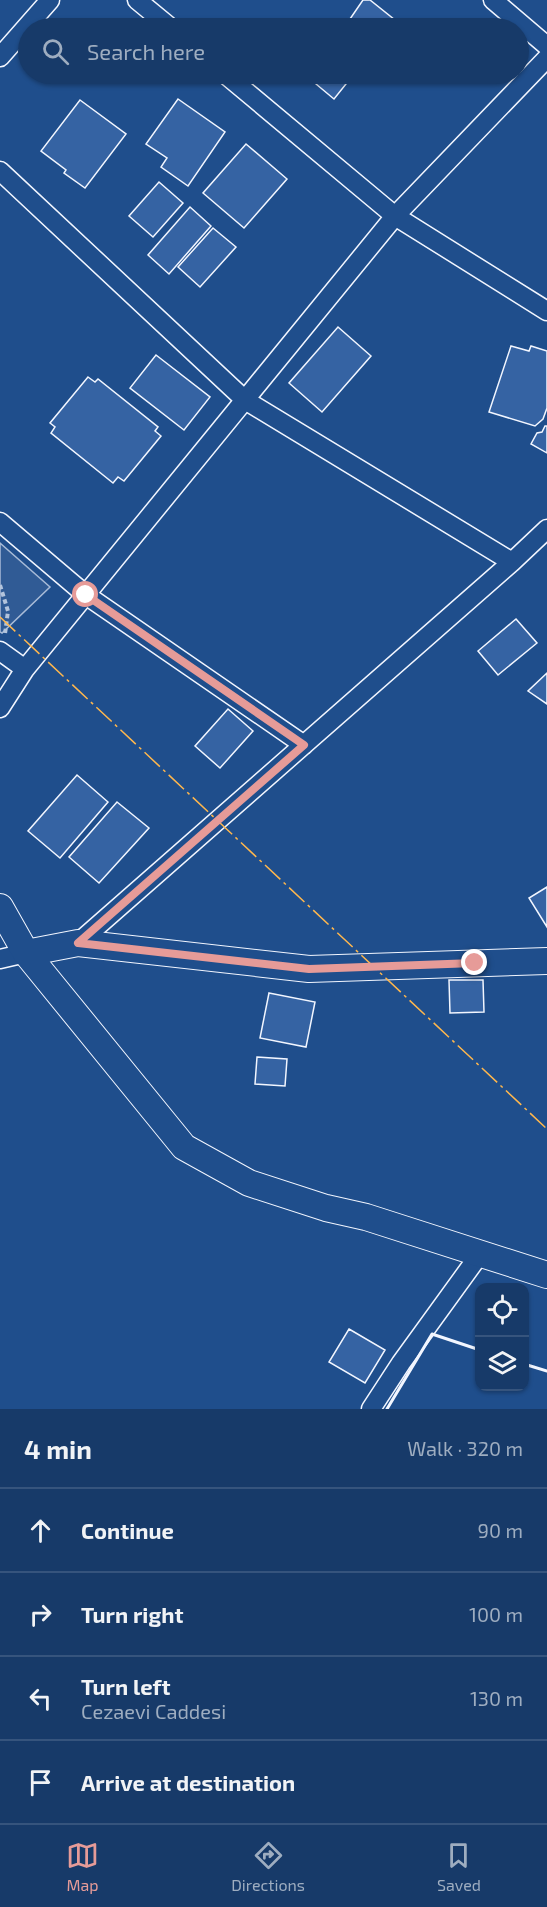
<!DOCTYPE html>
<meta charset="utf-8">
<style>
:root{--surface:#173a69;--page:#20416f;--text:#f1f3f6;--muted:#9eadc0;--line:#36547d;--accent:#e69b98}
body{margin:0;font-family:"Exo 2",sans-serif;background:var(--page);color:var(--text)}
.controls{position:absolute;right:18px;bottom:18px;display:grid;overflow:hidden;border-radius:12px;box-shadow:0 2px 4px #0004}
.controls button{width:54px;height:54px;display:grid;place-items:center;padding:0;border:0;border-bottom:2px solid var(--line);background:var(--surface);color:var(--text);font:30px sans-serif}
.stop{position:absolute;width:18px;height:18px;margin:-14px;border:4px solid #e69b98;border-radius:50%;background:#fff}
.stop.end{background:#e69b98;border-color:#fff;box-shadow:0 2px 6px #0008}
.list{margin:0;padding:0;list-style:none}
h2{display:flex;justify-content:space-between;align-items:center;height:78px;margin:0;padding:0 24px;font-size:26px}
h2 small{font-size:20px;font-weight:400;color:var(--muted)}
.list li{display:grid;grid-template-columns:39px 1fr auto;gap:18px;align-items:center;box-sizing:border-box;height:84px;padding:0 24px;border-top:2px solid var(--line)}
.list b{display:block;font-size:22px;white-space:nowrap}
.list p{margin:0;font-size:20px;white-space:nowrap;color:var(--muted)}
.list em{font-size:20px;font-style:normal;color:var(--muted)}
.icon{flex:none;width:33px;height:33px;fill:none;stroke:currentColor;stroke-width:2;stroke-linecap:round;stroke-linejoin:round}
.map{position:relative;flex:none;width:547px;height:1409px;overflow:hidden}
.search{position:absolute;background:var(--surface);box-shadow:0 2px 4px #0004;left:18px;right:18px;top:18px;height:66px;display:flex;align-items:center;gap:15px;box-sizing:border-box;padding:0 21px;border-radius:33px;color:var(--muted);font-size:22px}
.sheet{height:414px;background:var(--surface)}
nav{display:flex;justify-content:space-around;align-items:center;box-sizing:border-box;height:84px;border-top:2px solid var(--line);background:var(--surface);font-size:16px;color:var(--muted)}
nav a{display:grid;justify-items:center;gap:3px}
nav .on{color:var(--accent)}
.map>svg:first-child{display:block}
</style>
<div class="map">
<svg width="547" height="1409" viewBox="0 0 547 1409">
<rect width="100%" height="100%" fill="#1f4e8c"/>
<path fill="#305b95" stroke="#a8bbd7" stroke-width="1.5" d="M0 543 50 587 2 633 0 632Z"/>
<path fill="#3563a3" stroke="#f2f6ff" stroke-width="1.5" d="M363 0H370L405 28H337L343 20 350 19Z
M314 74H354L334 99 310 79Z
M178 99 225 132 188 186 161 167 167 158 146 144Z
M80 100 126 134 85 188 64 173 66 170 41 151Z
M246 144 287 179 244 228 203 193Z
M159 182 183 203 153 237 129 216Z
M190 207 211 226 169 274 148 255Z
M213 228 236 247 200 287 178 267Z
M338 327 371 356 322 412 289 383Z
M511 346 529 351 531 346 547 351V408L543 419 535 426 489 412Z
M156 355 210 397 184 430 130 388Z
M88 377 95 382 98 379 158 427 155 431 161 436 124 481 118 477 113 483 51 433 55 427 50 423Z
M545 426H547V453L531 444 537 433 542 432Z
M516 619 537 643 498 675 478 651Z
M547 673V704L528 691Z
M228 709 253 731 220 768 195 746Z
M77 775 108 802 60 858 28 831Z
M117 802 149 828 99 883 69 857Z
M547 887V927L529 898Z
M449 980H483L484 1012 450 1013Z
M269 993 315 1002 306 1047 260 1038Z
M257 1057 287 1059 285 1086 255 1084Z
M349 1329 385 1350 365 1383 329 1362Z"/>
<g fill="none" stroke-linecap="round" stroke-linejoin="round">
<g stroke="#f2f6ff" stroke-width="21">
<path id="street" d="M137 0 171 28
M493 0 547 46
M0 57 50 0
M225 74 395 216 547 311
M0 171 245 400 512 562
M0 522 86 595 304 745
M0 651 25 669
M0 708 25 669 395 216 547 58
M78 943 512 562 547 529
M0 959 26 953
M371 1409 401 1363 480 1254"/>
</g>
<g stroke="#f2f6ff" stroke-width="28">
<path id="secondary" d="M0 907 26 953 184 1147 249 1183 326 1208 366 1217 547 1275
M26 953 78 943 309 969 547 961"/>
</g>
<path stroke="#b3c4dc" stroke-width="4" stroke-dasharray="4.5 3" stroke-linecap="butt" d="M0 585 8 611 5 634"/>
<use href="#street" stroke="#1f4e8c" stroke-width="18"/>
<use href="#secondary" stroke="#1f4e8c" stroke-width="26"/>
<path stroke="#f2f6ff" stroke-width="3" d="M524 1364 547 1371
M387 1409 432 1334 480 1350"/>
<path stroke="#ffb74d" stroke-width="1.5" stroke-dasharray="21 4.5 3 4.5" stroke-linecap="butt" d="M0 617 547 1129"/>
</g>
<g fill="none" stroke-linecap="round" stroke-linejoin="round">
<path stroke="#e69b98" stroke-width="8" d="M86 595 304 745 78 943 309 969 475 963"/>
</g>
</svg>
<div class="controls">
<button><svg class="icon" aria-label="locate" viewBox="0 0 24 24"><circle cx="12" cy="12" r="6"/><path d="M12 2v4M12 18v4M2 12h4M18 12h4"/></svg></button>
<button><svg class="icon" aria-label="layers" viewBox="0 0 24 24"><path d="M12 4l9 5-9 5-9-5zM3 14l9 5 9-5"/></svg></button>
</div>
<div class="stop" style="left:86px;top:595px"></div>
<div class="stop end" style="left:475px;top:963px"></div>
<div class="search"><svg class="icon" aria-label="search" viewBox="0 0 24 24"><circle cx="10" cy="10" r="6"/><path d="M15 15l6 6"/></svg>Search here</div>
</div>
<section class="sheet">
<h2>4 min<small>Walk · 320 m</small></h2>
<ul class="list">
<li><svg class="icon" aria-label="ahead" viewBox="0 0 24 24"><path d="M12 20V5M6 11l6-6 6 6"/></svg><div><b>Continue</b></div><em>90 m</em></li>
<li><svg class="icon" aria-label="right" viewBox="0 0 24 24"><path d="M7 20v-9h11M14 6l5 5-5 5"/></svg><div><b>Turn right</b></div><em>100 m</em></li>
<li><svg class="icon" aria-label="left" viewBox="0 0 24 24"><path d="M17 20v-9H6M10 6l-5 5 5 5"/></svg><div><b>Turn left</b><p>Cezaevi Caddesi</p></div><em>130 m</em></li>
<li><svg class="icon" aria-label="arrive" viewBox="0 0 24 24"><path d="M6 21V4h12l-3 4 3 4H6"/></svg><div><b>Arrive at destination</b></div></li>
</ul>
</section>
<nav>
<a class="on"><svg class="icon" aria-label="map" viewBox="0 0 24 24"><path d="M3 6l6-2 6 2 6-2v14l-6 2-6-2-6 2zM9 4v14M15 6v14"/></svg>Map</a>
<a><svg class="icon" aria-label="directions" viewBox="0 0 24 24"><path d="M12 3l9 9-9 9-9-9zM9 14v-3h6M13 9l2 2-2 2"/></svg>Directions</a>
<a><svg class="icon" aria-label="saved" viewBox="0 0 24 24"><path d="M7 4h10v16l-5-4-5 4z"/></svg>Saved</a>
</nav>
